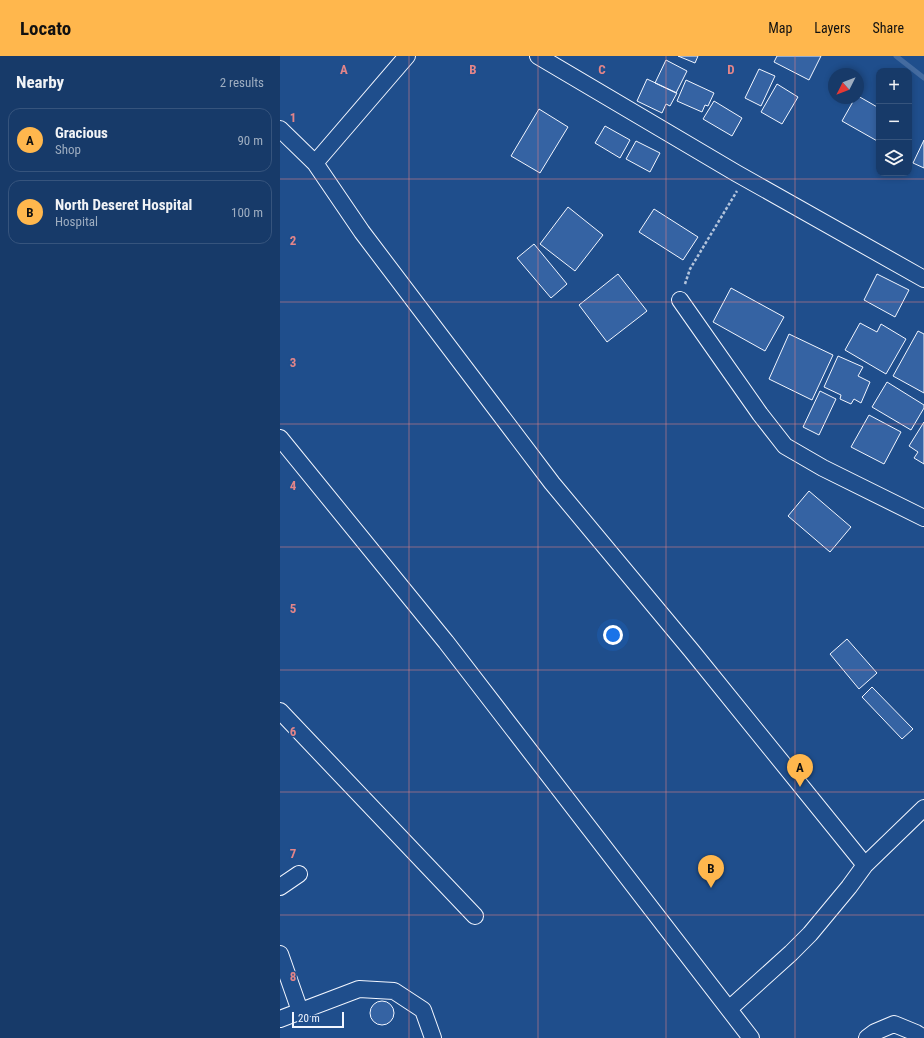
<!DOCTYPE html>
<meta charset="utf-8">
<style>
:root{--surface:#173a69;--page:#244571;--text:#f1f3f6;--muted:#9eadc0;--line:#36547d;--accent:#ffb74d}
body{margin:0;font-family:"Roboto Condensed",sans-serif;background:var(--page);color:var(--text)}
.controls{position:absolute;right:12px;top:12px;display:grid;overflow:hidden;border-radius:8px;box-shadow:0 2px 6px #0003}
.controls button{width:36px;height:36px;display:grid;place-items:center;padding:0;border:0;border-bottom:1px solid var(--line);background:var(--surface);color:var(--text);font:20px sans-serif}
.compass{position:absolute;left:548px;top:12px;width:36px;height:36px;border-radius:50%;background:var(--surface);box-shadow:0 2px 6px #0003;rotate:228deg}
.scale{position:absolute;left:12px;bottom:10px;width:52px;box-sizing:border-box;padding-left:4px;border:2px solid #f2f6ff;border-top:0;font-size:11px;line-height:14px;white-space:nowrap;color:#f2f6ff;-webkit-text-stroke:3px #1f4e8c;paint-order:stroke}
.you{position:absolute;left:333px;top:579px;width:14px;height:14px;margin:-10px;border:3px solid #fff;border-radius:50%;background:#1a73e8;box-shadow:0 0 0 6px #1a73e833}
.badge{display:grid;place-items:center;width:26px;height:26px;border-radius:50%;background:var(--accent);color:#111;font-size:13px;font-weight:700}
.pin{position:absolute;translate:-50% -33px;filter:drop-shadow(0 1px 2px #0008)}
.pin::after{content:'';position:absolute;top:21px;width:14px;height:12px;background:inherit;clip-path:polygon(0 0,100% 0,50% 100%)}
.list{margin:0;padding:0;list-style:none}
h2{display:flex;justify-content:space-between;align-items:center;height:52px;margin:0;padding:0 16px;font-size:17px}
h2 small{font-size:13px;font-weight:400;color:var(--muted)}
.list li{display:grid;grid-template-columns:26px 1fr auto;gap:12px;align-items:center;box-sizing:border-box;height:64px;margin:0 8px 8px;padding:0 8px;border:1px solid var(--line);border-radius:12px}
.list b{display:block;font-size:15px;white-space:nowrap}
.list p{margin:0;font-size:13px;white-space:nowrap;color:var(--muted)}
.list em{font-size:13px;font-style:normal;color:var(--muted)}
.icon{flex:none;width:22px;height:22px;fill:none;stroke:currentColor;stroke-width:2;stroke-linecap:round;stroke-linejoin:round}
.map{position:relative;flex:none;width:644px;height:982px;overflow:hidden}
header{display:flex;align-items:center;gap:24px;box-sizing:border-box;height:56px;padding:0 20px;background:var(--accent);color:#111}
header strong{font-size:19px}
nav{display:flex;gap:22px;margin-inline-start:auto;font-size:14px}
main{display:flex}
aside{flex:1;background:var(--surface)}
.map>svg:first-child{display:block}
</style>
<header>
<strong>Locato</strong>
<nav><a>Map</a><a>Layers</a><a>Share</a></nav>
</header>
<main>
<aside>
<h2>Nearby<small>2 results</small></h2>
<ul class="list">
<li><span class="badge">A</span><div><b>Gracious</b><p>Shop</p></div><em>90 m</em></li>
<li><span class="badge">B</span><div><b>North Deseret Hospital</b><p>Hospital</p></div><em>100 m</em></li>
</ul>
</aside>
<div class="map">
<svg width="644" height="982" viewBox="0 0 644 982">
<rect width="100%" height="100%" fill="#1f4e8c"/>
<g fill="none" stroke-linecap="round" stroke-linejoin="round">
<path stroke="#446ba0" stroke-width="5" d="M616 0 644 22"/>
</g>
<path fill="#3563a3" stroke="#f2f6ff" d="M398 0H418L415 7Z
M497 0H541L529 24 494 6Z
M386 4 407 15 396 37 375 27Z
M479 13 495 20 481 50 465 42Z
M367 23 397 37 390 50 386 48 382 57 357 45Z
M406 24 434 37 428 50 425 49 422 56 397 45Z
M497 28 518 41 502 68 481 56Z
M578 40 599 52V86L562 65 575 42H578Z
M434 45 462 62 452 80 423 63Z
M259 53 288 71 260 117 231 100Z
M325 70 350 84 340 102 315 87Z
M644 84V112L633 107Z
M356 85 380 97 370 116 346 103Z
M288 151 323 179 295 215 260 188Z
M374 153 418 181 403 204 359 176Z
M254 188 287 228 271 242 237 202Z
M338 218 367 255 327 286 299 249Z
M597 218 629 234 615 261 584 244Z
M451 232 504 261 485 295 433 266Z
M580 267 597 276 601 268 626 283 606 318 565 294Z
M638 275 644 278V337L613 320Z
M509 278 553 299 532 344 489 323Z
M558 300 583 311 578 320 590 326 581 347 574 343 571 348 560 343 561 339 544 331Z
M607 326 644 349V352L631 374 592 351Z
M540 335 556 343 539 379 523 371Z
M589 359 621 376 604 408 571 391Z
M644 366V408L634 402 638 396 629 390Z
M529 435 571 471 550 496 508 460Z
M567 583 597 617 579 633 550 598Z
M592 631 633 673 622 683 582 641Z
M90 957a12 12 0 1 1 24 0a12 12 0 1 1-24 0Z"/>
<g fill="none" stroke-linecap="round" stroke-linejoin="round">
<g stroke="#f2f6ff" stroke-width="18">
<path id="minor" d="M258 0 456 117 644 223
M0 73 35 107 82 176 272 427 411 594 585 809
M35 107 127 0
M400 244 480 358 505 390 543 412 644 462
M0 382 166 586 471 982
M0 655 195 860
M0 831 19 818
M0 898 20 955
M449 953 511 897 530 878 569 831 585 809 644 752
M0 963 79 933 114 935 143 954 153 982
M587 982 595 976 614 968 636 977 644 982"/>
</g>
<path stroke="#b3c4dc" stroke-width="2.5" stroke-dasharray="3 2" stroke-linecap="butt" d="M405 228 410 213 457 135"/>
<use href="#minor" stroke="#1f4e8c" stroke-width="16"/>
</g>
<path fill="none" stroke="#e38589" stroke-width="1" stroke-opacity="0.55" d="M129 0V982M258 0V982M386 0V982M515 0V982M0 123H644M0 246H644M0 368H644M0 491H644M0 614H644M0 736H644M0 859H644"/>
<g font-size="13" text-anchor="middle" font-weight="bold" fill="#e38589" stroke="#1f4e8c" stroke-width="3" stroke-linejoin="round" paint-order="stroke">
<text x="64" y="18">A</text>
<text x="193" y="18">B</text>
<text x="322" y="18">C</text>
<text x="451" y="18">D</text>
<text x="13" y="66">1</text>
<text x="13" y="189">2</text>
<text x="13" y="311">3</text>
<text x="13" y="434">4</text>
<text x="13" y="557">5</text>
<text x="13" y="680">6</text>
<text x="13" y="802">7</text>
<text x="13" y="925">8</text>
</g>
</svg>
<div class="controls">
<button>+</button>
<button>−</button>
<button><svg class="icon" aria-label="layers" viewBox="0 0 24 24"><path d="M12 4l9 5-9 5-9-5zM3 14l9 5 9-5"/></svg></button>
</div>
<svg class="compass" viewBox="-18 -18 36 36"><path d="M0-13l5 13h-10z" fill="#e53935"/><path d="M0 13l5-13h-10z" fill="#9eadc0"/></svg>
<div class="scale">20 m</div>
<div class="you"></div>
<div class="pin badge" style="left:520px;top:731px">A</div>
<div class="pin badge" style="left:431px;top:832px">B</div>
</div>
</main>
